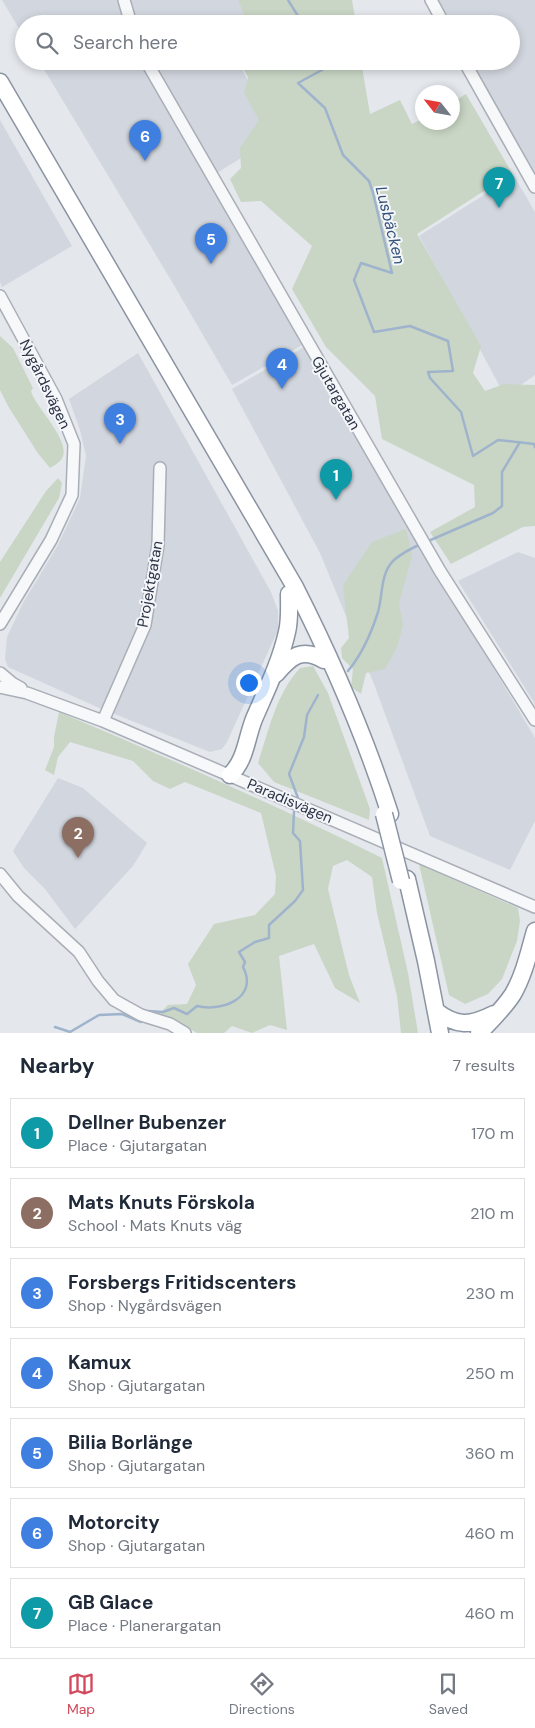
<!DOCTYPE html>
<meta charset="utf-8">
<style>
:root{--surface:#fff;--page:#f6f6f7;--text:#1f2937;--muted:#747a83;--line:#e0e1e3;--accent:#d1495b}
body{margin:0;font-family:"DM Sans",sans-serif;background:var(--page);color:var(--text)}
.compass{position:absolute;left:415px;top:85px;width:45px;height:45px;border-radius:50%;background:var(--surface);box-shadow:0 2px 8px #0003;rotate:301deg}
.you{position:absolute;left:248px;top:682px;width:18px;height:18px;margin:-12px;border:4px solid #fff;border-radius:50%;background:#1a73e8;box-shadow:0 0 0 8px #1a73e833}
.badge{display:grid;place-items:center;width:32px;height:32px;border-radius:50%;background:var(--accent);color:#fff;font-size:16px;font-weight:700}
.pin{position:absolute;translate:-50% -41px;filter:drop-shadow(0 1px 2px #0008)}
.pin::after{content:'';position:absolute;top:26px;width:18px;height:15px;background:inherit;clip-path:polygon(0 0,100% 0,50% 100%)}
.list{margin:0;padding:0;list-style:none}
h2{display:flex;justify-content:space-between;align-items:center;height:65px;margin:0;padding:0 20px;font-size:21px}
h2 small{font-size:16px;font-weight:400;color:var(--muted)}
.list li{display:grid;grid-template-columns:32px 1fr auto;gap:15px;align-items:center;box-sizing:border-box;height:70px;margin:0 10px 10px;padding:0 10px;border:1px solid var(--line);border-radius:0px}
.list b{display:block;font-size:19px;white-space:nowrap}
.list p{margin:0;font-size:16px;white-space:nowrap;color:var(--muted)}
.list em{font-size:16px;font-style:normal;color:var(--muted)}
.icon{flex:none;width:28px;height:28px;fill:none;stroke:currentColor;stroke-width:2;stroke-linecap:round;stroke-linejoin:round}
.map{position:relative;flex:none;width:535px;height:1033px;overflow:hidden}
.search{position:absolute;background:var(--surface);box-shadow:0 2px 8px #0003;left:15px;right:15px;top:15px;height:55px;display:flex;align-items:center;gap:12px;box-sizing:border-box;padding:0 18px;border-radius:28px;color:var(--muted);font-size:19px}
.sheet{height:625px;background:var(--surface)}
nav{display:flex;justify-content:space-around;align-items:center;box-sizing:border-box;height:70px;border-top:1px solid var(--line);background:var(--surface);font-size:14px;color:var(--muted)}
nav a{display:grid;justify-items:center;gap:2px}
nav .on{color:var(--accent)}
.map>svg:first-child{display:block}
</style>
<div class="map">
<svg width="535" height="1033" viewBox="0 0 535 1033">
<rect width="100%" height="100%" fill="#e4e7ec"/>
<path fill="#d2d6de" d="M2 0H241L251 24H24V37Z
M431 0H535V187L464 61H511V24H444Z
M39 61H238L275 137 212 176 304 344 232 385 171 280Z
M0 120 72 246 2 287 0 282Z
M514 176 535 212V375L505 396 419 236Z
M304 347 535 738V821L510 870 430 836 374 684 320 553 232 389Z
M138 353 271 592 278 611V630L227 742 222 749 210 752 97 707 8 667 5 659 7 637 23 603 58 545 80 498 86 456 80 430 69 399Z
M518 552 535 558V704L458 581Z
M58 778 83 788 147 843 133 866 75 929 45 889 24 868 13 851Z"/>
<path fill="#c9d6c5" d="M238 0H352L356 24H248Z
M239 61H361L370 114 400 100 412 124 422 119V122H452L453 102 466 94 512 173 417 234 481 346 473 373 485 391 504 384 535 385V526L523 527 451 564 430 532 475 507 474 485 382 439 375 396 326 347 292 289 312 246 261 201 241 202 230 179 241 168 240 148 259 120 244 93 248 77Z
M0 336 13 348 33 388 31 391C35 408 76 444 60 461 57 464 53 466 50 468L37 452 8 406 0 390Z
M58 478 62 483 59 498 0 598V562L46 491Z
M406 529 412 556 399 603 403 625 397 647 385 669 366 673 361 694 351 687 353 669 342 658 341 648 349 638 343 585 372 542Z
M313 666 328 693 370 809 369 820 274 782 258 763C269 730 276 694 300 668Z
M59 712C168 758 276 805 382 858L408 973 418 1033H401L397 996 377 913 372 877 347 860 333 866 328 889 349 975 360 1003 335 988 314 944 279 956 287 1030 270 1025 252 1033 232 1026 224 1033H197L182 1024 159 1014 168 1005 187 1004 196 985 188 964 214 924 255 915 275 894 276 876 261 813 185 782 170 789 153 781 133 761 70 742 58 757 54 775 45 770 54 747V737Z
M419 864 518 908 520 921 517 941 502 979 488 994 465 1004 449 995Z"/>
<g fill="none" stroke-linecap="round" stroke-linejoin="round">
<path stroke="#9fb4cc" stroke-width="2.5" d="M288 0 303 24
M331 61V65L298 83 325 108 343 155 369 181 373 193 392 273 361 263 354 280 374 332 410 326 448 341 453 371 428 372 430 378 461 412 473 456 498 440 534 444 535 447
M426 542 493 513 502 506V472L520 442
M348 671C363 653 371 634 378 612 383 595 380 573 394 560 401 554 412 548 421 544
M298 798 289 774 304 737 307 715 318 695
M148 1011 163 1012 174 1008 187 1014 197 1006C222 1012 259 998 243 967L245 962 239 952 255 942 269 938V925L295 901 303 890 300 841 293 833 294 812
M55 1027 70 1032 99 1015 122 1014 141 1022"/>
<g stroke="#a9aeb7" stroke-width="14">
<path id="minor" d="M124 0 131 24
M431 0 444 24
M146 61 440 571 535 720
M464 61 535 187
M0 296 56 399 74 444 72 495 51 540 0 624
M0 673 12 683 21 688
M0 687 27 693 103 721 535 907
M103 721 145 625 158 545 160 468
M0 874 18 896 79 952 98 981 114 1000 141 1015 170 1024 185 1033"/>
</g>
<g stroke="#8b94a3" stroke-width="19">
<path id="highway" d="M0 82 295 587C332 660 365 736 390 814
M276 674C291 656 302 647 324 660
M230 775C246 760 246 739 254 719 266 691 280 663 287 632 290 620 289 607 289 594
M407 879 426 961 440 1033
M436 1011C457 1027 470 1026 494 1014
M479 1033C491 1021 504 1008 513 994 524 975 529 952 535 931"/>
</g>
<use href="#minor" stroke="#f7f8fa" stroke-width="11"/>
<use href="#highway" stroke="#fff" stroke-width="16"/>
<g stroke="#8b94a3" stroke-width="19" stroke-linecap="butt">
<path id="highway-bridge" d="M384 814 401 881"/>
</g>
<use href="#highway-bridge" stroke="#fff" stroke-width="16"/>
</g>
<g text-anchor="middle" stroke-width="4" stroke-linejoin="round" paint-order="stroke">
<g font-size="15" fill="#2b3445" stroke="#f4f6f9">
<text transform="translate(45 384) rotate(64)" y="5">Nygårdsvägen</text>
<text transform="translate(336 393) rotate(60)" y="5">Gjutargatan</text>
<text transform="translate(150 584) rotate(-80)" y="5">Projektgatan</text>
<text transform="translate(290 801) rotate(23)" y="5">Paradisvägen</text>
</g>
<g font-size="16" font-style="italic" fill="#34527a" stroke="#f4f6f9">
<text transform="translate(391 225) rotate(76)" y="6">Lusbäcken</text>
</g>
</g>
</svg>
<svg class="compass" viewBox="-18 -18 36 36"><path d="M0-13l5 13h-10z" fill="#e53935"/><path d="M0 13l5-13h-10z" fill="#747a83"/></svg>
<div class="you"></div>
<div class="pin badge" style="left:336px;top:500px;background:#0f9aa8">1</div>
<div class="pin badge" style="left:78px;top:858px;background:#8d6e63">2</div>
<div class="pin badge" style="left:120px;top:444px;background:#3f7fe0">3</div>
<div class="pin badge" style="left:282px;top:389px;background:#3f7fe0">4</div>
<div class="pin badge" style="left:211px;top:264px;background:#3f7fe0">5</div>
<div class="pin badge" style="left:145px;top:161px;background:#3f7fe0">6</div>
<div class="pin badge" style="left:499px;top:208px;background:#0f9aa8">7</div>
<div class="search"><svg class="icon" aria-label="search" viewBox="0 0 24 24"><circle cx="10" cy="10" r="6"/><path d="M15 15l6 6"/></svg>Search here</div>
</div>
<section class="sheet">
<h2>Nearby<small>7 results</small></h2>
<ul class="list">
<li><span class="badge" style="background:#0f9aa8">1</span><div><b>Dellner Bubenzer</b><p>Place · Gjutargatan</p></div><em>170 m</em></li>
<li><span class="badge" style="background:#8d6e63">2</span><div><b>Mats Knuts Förskola</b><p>School · Mats Knuts väg</p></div><em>210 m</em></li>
<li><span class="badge" style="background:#3f7fe0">3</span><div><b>Forsbergs Fritidscenters</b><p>Shop · Nygårdsvägen</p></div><em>230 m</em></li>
<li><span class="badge" style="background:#3f7fe0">4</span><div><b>Kamux</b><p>Shop · Gjutargatan</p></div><em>250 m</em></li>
<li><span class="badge" style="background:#3f7fe0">5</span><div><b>Bilia Borlänge</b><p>Shop · Gjutargatan</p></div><em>360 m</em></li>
<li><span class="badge" style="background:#3f7fe0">6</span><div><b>Motorcity</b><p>Shop · Gjutargatan</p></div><em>460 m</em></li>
<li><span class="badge" style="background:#0f9aa8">7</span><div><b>GB Glace</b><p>Place · Planerargatan</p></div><em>460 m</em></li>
</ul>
</section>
<nav>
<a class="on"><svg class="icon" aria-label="map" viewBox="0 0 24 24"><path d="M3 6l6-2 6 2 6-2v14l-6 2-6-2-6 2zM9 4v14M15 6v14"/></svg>Map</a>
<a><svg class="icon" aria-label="directions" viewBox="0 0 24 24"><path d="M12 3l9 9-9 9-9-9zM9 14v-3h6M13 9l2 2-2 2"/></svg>Directions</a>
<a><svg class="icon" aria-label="saved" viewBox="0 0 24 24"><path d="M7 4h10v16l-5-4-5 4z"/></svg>Saved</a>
</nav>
